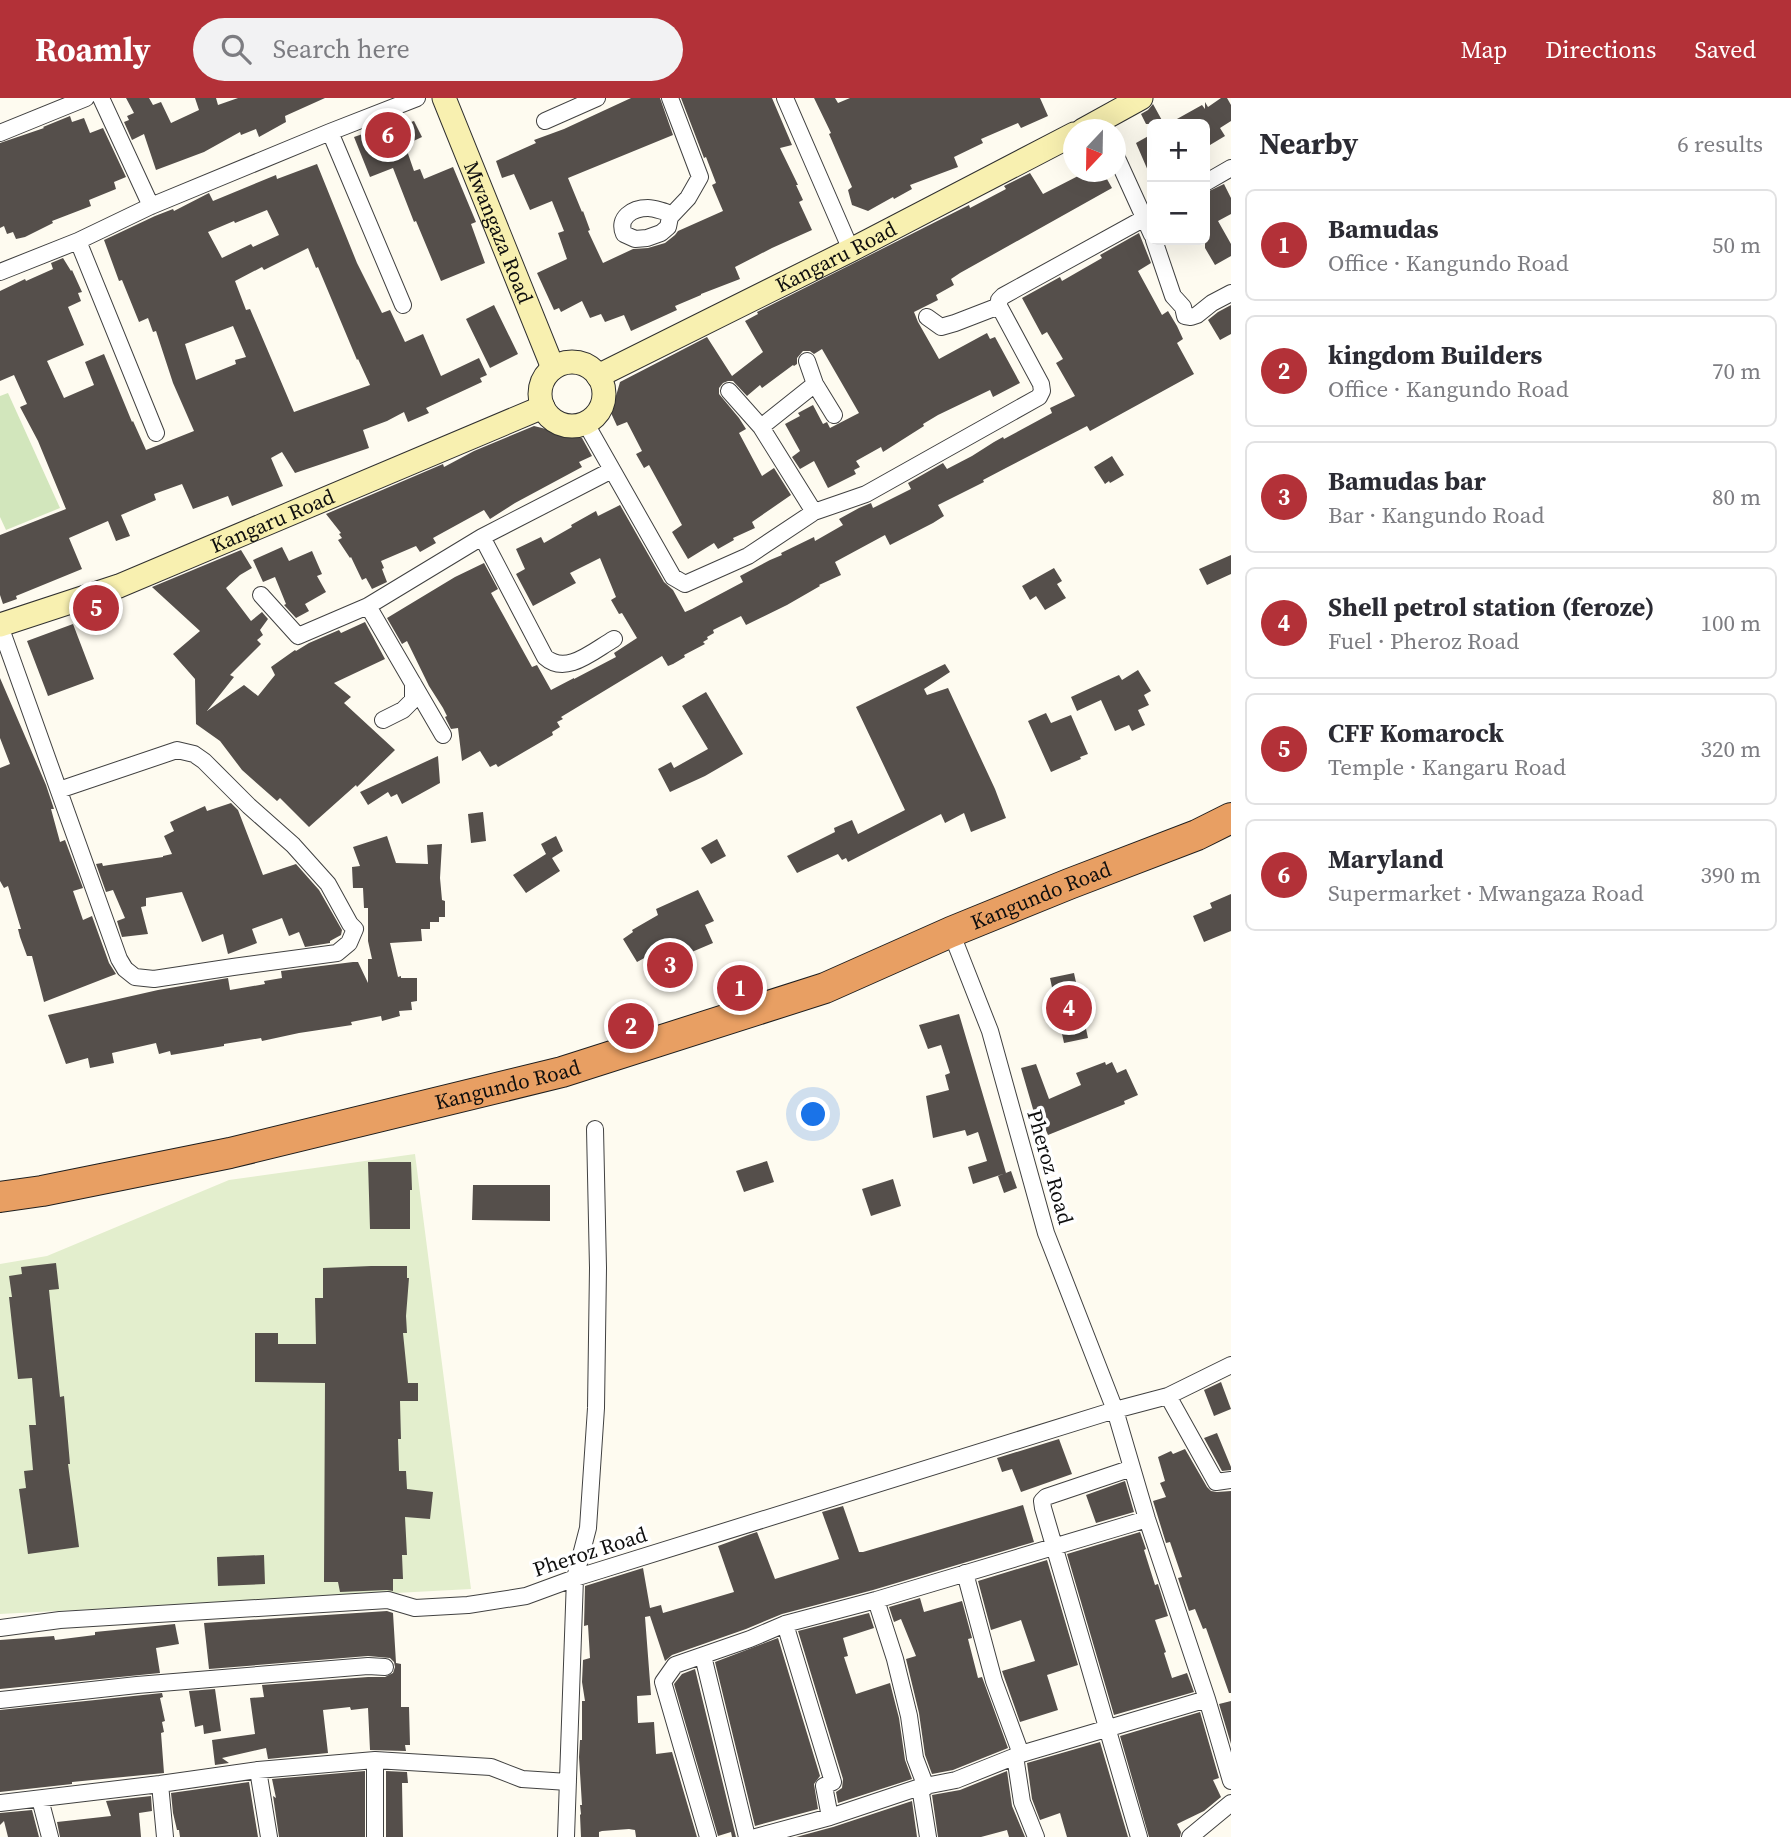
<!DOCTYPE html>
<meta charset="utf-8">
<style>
:root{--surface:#fff;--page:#f2f2f3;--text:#2b2b33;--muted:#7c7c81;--line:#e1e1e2;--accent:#b33138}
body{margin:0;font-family:"Source Serif 4",serif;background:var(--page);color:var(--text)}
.controls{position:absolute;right:21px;top:21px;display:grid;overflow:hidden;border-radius:10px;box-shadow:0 7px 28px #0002}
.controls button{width:63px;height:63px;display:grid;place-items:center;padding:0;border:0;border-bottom:2px solid var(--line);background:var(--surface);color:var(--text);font:35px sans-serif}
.compass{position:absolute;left:1063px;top:21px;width:63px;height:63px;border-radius:50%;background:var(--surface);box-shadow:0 7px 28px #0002;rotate:202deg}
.you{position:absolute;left:814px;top:1017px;width:24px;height:24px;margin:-18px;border:5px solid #fff;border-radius:50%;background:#1a73e8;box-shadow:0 0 0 10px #1a73e833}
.badge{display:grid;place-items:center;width:46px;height:46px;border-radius:50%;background:var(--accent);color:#fff;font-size:23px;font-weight:700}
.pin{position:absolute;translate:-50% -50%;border:4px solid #fff;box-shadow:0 2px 7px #0006}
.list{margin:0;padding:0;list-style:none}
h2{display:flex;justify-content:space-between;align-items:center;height:91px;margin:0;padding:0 28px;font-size:30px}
h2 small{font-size:23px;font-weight:400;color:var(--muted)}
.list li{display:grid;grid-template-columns:46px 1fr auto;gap:21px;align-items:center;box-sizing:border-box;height:112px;margin:0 14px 14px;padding:0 14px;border:2px solid var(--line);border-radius:10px}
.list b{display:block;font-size:26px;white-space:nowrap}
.list p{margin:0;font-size:23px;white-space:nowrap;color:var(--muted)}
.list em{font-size:23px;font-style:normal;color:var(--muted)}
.icon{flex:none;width:38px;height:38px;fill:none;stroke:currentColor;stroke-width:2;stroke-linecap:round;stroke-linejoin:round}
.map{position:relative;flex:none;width:1231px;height:1739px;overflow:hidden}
header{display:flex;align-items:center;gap:42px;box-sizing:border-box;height:98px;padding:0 35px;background:var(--accent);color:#fff}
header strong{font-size:33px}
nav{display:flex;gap:38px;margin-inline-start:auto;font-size:24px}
.search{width:490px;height:63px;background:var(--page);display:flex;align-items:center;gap:18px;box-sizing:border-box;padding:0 24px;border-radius:38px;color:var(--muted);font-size:26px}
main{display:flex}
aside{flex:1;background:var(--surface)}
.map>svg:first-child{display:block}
</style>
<header>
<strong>Roamly</strong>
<div class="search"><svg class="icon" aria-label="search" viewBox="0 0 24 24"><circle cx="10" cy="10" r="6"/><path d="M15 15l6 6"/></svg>Search here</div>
<nav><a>Map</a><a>Directions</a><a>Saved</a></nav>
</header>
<main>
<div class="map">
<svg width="1231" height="1739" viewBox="0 0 1231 1739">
<rect width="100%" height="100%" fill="#fefbf0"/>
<path fill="#d2e6bc" d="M8 295 60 410 6 432 0 419V298Z"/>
<path fill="#e3eecd" d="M415 1056 471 1491 0 1516V1166L47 1158 229 1082Z"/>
<path fill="#554f4b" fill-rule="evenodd" d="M126 0H149L153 7 161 4 171 25 199 12 195 0H216L218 7 238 0H325L285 18 286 24 259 39 256 31 241 37 240 34 204 54 156 72 144 36 132 42 124 24 129 22 127 18 134 15Z
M631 0H660L673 37 568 80 582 114 583 113 590 132 588 133 603 165 633 151 648 150 665 145 675 137 678 133 723 113 712 87 716 85 706 59 704 60 681 0H772L792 47 780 50 798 87H796L803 102 799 104 812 132 772 150 735 169 740 181 701 196V197L675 208 677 212 631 233 624 217 605 224 601 216 590 220 582 203 561 214 559 210 554 212 537 175 567 161 558 135 564 133 552 103 530 112 514 76 502 80 496 63 536 45 534 42 564 31Z
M814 0H835L838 5 850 0H1040L1048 18 1021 30 1018 25 981 41 983 45 954 59 958 69 910 87 912 91 894 101 893 99 868 113 852 107 848 92 852 89 829 36 831 35Z
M1221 0H1227L1231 7V23L1220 30 1225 38 1205 50V26H1168L1202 7 1205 11V4L1208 9Z
M1153 6 1164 26H1146L1141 16 1148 12Z
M70 18 72 24 84 20 90 35 103 30 126 79 114 84 116 91 89 102 91 108 52 123 53 125 25 139 16 141 13 134 7 136 4 128 0 130V45L44 30 43 29Z
M406 21 408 25 414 23 422 39 405 47 414 73 420 71 424 81 453 69 476 124 471 126 485 165 441 183 416 123 414 124 393 70 370 79 354 39Z
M1152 36V82L1136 45Z
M317 66 357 165 382 215 390 212 405 244 423 236 441 278 479 260 487 277 480 280 482 284 426 310 429 315 408 324 404 314 387 323 363 332 369 350 295 375 282 354 271 360 283 388 232 408 228 398 193 411 182 386 154 396 156 402 121 417 130 438 116 443 108 423 69 440 82 471 16 498 17 501 3 506 0 497V437L66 411 38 343 20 309 27 306 14 277 0 283V193L25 181 26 183 53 171 51 165 63 160 71 173 72 172 82 194 78 195 81 203 68 209 84 247 47 263 64 300 94 287 85 264 104 256 132 324 133 323 146 352 194 333 173 285 156 233 153 234 148 220 139 224 122 182 119 183 104 142 155 118 173 111 174 113 209 95 213 103 276 77 277 81ZM267 112 279 137 253 149 251 146 222 160 208 134 234 123 235 125ZM308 150 316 170 318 169 357 262 358 261 370 287 294 314 250 211 246 212 235 183 262 169 264 172ZM233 228 246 259 235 262 236 266 196 282 185 246Z
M1078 74H1103L1112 90 960 175 951 181 954 187 936 197 938 202 914 214 918 224 939 261 987 235 990 241 995 239 1020 285 993 299 990 292 938 317 923 326 924 328 883 354 881 349 856 363 860 369 854 372 856 376 828 390 814 363 800 371 792 359 800 353 785 326 800 318 798 315 813 307 823 326 827 324 830 330 859 315 822 251 814 256 810 253H803L797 260V266L794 268 793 267 762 290 760 287 747 298 733 283H728L723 285 719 290V296L739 320 746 331 739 335 762 378 774 370 791 397 752 424 755 430 733 440 734 442 718 451 714 445 688 461 672 434 682 427 649 367 644 370 636 356 642 353 627 324 617 328 611 315 620 284 707 239 732 278 763 254 745 223 758 216 757 214 969 107 970 110 1006 91 1004 88 1030 75 1043 96 1080 77Z
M1224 86 1231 100V116L1218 123 1231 146V158L1215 167 1205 150V95Z
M1139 135 1151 165 1138 173 1162 217 1168 213 1177 228 1183 241 1177 245 1194 276 1090 333 1087 328 1004 371 983 382 984 384 938 407 944 418 933 425 890 447 885 437 835 464 841 477 819 487 820 488 787 507 746 527 741 518 713 532 714 535 707 539 708 541 703 544 705 546 684 557 685 559 673 566 668 568 662 558 561 619 563 621 557 624 560 629 552 634 553 637 498 669 496 666 490 669 480 653 462 663 458 630 451 631 445 619 447 618 443 610 429 588 407 543 402 546 387 520 455 479 484 465 498 491 491 495 532 569 537 567 551 592 574 580V581L616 559 614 555 637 540 622 515 619 516 611 502 616 499 600 460 570 475 576 485 533 508 516 476 525 471 516 451 541 439 544 445 572 429 571 427 596 413 598 418 620 407 664 484 673 492 685 514 692 511 743 484 740 478 770 462 782 457 781 455 814 439 815 443 843 427 839 421 859 410 871 405 873 410 911 391 908 385 943 365 947 371 972 358 994 344 1003 339 1004 341 1052 315 1050 310 1075 298 1056 265 1063 261 1047 234 1042 237 1022 200 1060 179 1062 183 1102 160 1100 157Z
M494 207 518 256 490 270 466 221Z
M1231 207V236L1220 242 1208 222 1218 214Z
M534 328 582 340 592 358 579 364 582 369 515 405 490 421 484 412 433 440 436 445 420 454 416 448 381 463 384 470 382 471 387 484 372 491 366 480 362 482 351 459 350 460 338 442 342 440 339 436 341 435 326 416 443 366 444 369 474 353Z
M1112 358 1124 377 1110 385 1109 383 1105 386 1094 369Z
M282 449 289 463 312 453 322 476 317 478 326 494 305 506 309 513 296 520 284 507 286 506 275 479 263 484 253 462Z
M241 452 252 470 240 477 226 490 251 523 262 514 268 521 260 532 263 537 257 542 261 546 230 577 234 579 207 613 244 587 258 598 275 577 271 569 295 552 296 553 309 545 339 532 341 535 365 524 385 561 334 585 351 599 344 605 395 652 357 689 356 687 309 729 280 700 277 703 242 672 220 643 196 626 195 581 173 556 200 533 152 489Z
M1231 457V476L1207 487 1199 471Z
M1054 470 1062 483 1057 486 1066 500 1045 512 1036 498 1030 502 1022 488Z
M73 526 94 581 48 598 27 543Z
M945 566 950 574 924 591 927 597 948 590 995 691 1006 720 971 734 964 715 945 725 941 716 848 764 846 760 842 762 838 756 797 775 787 758 835 734 834 730 852 722 858 736 905 712 856 609Z
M1138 572 1151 593 1144 597 1149 607 1138 612 1145 627 1132 633 1129 627 1115 633 1101 602 1077 613 1071 599 1119 577 1122 582Z
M0 580 46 687 54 711H51L60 744 65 742 83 790 73 793 83 822 92 818 109 865 116 876 44 904 32 858H27L20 839 18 831H21L8 788 4 790 0 783V670L10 666 0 640Z
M706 594 743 656 705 678 670 694 658 671 671 664 674 670 708 651 682 608Z
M1046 615 1051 625 1071 617 1088 656 1080 659 1081 661 1051 674 1028 623Z
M438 658 440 685 402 706 397 696 391 699 388 694 368 707 360 694Z
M231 705 238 712 263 777 296 766 319 792 342 832 341 837 330 843V845L305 849 299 834 289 838 282 820 252 831 257 845 228 856 223 836 202 844 182 794 146 800V808L141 809 148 836 122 839 117 823 125 820 113 792 106 794 96 766 102 765 103 768 109 767 163 759V758L172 756 164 738 174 733 170 724 205 708 207 713Z
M483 714 486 743 471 745 468 716Z
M387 738 396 765 428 766 427 747 442 746 440 780 442 802 445 803V819H439V824H430V831H421L422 843 390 845 398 879 401 878V880H417V903L411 904 412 912 399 913 400 918 382 923 381 918 351 924 352 927 299 935 262 943 261 940 224 946V948L171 957 170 953 159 956 156 945 112 955 114 965 90 970 88 960 66 966 48 917 158 892 228 880 230 892 265 886 264 883 282 880 281 873 353 864H358L368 885V861H372L368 843V810H364L363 790H353L352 769 360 768 353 749Z
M556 738 563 753 552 760 560 773 526 795 513 777 546 756 541 746Z
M717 741 726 758 711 766 701 750Z
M698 792 714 823 705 827 713 845 680 859 672 845 637 864 623 841 633 834 632 832 658 817 656 811Z
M1231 796V833L1204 844 1193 818 1212 810 1210 805Z
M1074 875 1088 940 1064 945 1050 880Z
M959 916 1006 1075 973 1086 968 1069 987 1063 978 1034 967 1038 965 1032 933 1040 926 998 949 992 945 977 950 975 941 947 928 951 919 927Z
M1105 964 1106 967 1112 964 1117 975 1126 971 1138 997 1124 1003 1125 1006 1048 1037 1039 1016 1035 1018 1021 970 1036 966 1049 1001 1081 987 1076 975Z
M767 1063 774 1084 744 1094 736 1073Z
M368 1064H411L412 1092H410V1131H370Z
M1011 1073 1017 1090 1004 1095 998 1078Z
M893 1081 901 1108 871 1118 862 1091Z
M473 1087H550V1123L472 1122Z
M56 1165 59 1191 49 1192 60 1299 64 1298 70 1366H68L79 1449 28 1456 19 1391 26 1390 24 1373 33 1372 29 1327H36L32 1280 18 1281 9 1199H12L9 1178 22 1176 21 1169Z
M371 1168H407V1180H409L406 1218 407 1235H403L408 1285H418V1303H400L401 1341H398L399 1373H406L407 1391 433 1394 430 1421 405 1419 407 1457H402L403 1481H393V1493L387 1492 340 1494 338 1484H324L325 1285 255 1284V1235H278V1246H316L315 1200H323V1170Z
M1221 1284 1231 1311 1214 1318 1204 1292Z
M1217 1335 1231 1369V1372L1222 1373 1204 1340Z
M1059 1341 1072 1376 1021 1394 1012 1371 1002 1374 997 1360Z
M1185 1351 1207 1389 1211 1393 1217 1394 1231 1393V1595H1229L1206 1530 1203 1531 1195 1511 1189 1513 1178 1480 1182 1479 1170 1444 1166 1445 1153 1403 1166 1399 1160 1385 1165 1383 1158 1359 1171 1353 1173 1356Z
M1125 1383 1134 1414 1096 1425 1086 1397Z
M1023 1407 1034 1444 873 1492 782 1516 746 1531 672 1557 665 1563 650 1518 645 1519 651 1597 637 1598 638 1625 654 1624 656 1656 672 1654 697 1739H636L635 1732 629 1731 602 1733 599 1734V1739H581L580 1717 581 1716 580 1707H582L579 1659 580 1642H582V1603H585L582 1584 583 1562 590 1560 588 1527 584 1528 585 1488 643 1470 650 1510 661 1507 663 1515 734 1494 718 1448 748 1437 757 1434 775 1481 839 1461 822 1414 843 1408 859 1454H863Z
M1140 1434 1146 1451 1144 1452 1155 1487 1158 1486 1168 1518 1155 1522 1166 1554 1164 1555 1172 1580 1187 1575 1194 1594 1114 1617 1067 1456Z
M264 1457 265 1486 218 1488 217 1459Z
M1047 1462 1078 1567 1047 1577 1058 1612 1020 1624 1002 1573 1035 1563 1021 1522 991 1532 978 1483Z
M920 1500 924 1514 962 1503 972 1540 968 1541 978 1580 982 1579 1008 1650 953 1672 932 1676 925 1657 919 1615 906 1561 916 1558 901 1521 894 1524 889 1509Z
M387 1513 393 1515 396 1565 401 1566V1609H409L410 1647H405L406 1653 370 1652 368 1610 351 1612 350 1609 323 1612 328 1655 268 1661 266 1650 222 1660 229 1665 215 1667 212 1642 255 1636 250 1600 264 1599 262 1587 368 1579H385L393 1575 395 1569 394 1564 390 1560 368 1558 209 1571 204 1525Z
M869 1515 874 1530 843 1540 848 1558 844 1559 856 1596 890 1585 899 1620 905 1662 912 1681 838 1705 836 1694 842 1690 843 1681 798 1533Z
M175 1526 179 1546 156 1550 160 1575 0 1591V1542L54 1538 55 1542 95 1537V1534Z
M778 1540 820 1678 814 1686 818 1711 755 1728 715 1564Z
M695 1571 736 1739H732L731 1734 718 1738 674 1586 682 1576Z
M215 1591 221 1633 204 1636 203 1627 195 1629 189 1593Z
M162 1595 163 1599 160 1600 165 1623 162 1624 164 1634 161 1635 164 1675 72 1684V1686L0 1694V1612Z
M1231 1603V1646L1219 1606Z
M1200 1614 1219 1680 1213 1682 1221 1699 1204 1713 1177 1726 1181 1734 1180 1739H1149L1120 1638Z
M1100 1644 1128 1739H1067L1060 1715 1040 1722 1032 1701 1027 1665Z
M365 1673V1739H279L273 1698 276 1700 272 1681Z
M386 1673 407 1674 408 1685H402L403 1739H386Z
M1007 1673 1012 1708 1025 1739H1009L1007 1732 981 1739H938L932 1697 960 1692Z
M249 1684 258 1739H180L179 1732H177L173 1715 171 1695Z
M151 1698 152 1713 139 1715 141 1739H60L57 1724 111 1718 106 1703Z
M912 1703 917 1739H796L833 1729Z
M32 1712 39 1739H8L4 1723 0 1727V1715Z"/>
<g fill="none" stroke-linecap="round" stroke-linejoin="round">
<g stroke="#414141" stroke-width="18">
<path id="street" d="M101 0 151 108
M670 0 700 79 688 100 670 119 668 129 661 135 647 140 635 141 624 136C617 120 632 110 648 110 654 110 661 113 666 114L670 119
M785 0 851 152
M545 23 597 0
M330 34 403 207
M0 35 86 0
M1116 58 1152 137
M1205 85 1231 70
M1154 142 1173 198 1183 209 1185 218 1191 219 1197 217 1212 205 1231 195
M78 143 156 335
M0 174 78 143 151 108 330 34 417 0
M927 219 941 229 955 225 999 208
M815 286 834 317
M729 293 761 329 814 414
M585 324 673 479 685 486 748 458 814 414 866 396 1039 299 1042 293 1041 286 999 208V202L1003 198 1152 116
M761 329 815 286 807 263
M482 439 545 559C566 578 593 553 614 541
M261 497 298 538 368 508 482 439 612 372
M368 508 443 637
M0 528 119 861 125 871 135 879 154 881 233 869 337 855 349 845 355 831 350 826 328 786 293 747 249 708 204 663 194 656 177 652 59 692
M383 622 403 612 413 602V585
M951 834 990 933 1046 1135 1115 1312 1147 1421 1207 1601 1231 1683
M1168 1298 1216 1384 1231 1382
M1132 1370 1046 1399 1042 1403 1043 1410 1139 1739
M965 1475 994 1583 1021 1656
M876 1502 895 1561 909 1618 915 1660 926 1689
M785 1526 833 1684 824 1688 830 1719
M0 1530 60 1522 388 1502 415 1510 468 1507 526 1498 575 1480 1115 1312 1168 1298 1231 1267
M703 1558 747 1739
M0 1602 137 1587 368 1568 385 1569
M1015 1658 1022 1704 1036 1739
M375 1662V1739
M258 1672 269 1739
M160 1686 165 1739
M920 1689 928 1739
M40 1701 50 1739
M0 1705 160 1686 258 1672 375 1662 491 1669 522 1681 568 1684
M566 1739 575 1480 588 1430 596 1310 598 1170 595 1031
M708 1739 663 1584 675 1567 750 1541 785 1526 876 1502 1147 1421
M756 1739 830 1719 920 1689 956 1682 1021 1656 1207 1601
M1190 1739 1231 1705"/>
</g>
<g stroke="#303030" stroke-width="25">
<g id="secondary">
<path id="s1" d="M444 0 553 270"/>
<path d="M1083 32 1141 0"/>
<circle cx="572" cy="296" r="32"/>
<path id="s2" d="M598 278 851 152 1074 36"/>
<path id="s3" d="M0 527 119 488 543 309"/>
</g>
</g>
<g stroke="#1f1f1f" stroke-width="32">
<g id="highway">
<path id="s4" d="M0 1099 42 1093 230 1055 562 974 825 890 951 834 1069 786 1197 737 1231 720"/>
</g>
</g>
<use href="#street" stroke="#fff" stroke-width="16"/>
<use href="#secondary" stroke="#f8f0b0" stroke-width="23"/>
<use href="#highway" stroke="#e89f63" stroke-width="30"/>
</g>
<g text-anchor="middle" stroke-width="7" stroke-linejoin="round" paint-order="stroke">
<g font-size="21" fill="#0e0e0e" stroke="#fff">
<text dy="7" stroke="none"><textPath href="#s1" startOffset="145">Mwangaza Road</textPath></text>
<text dy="7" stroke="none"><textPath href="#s2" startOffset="266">Kangaru Road</textPath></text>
<text dy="7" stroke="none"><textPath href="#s3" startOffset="292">Kangaru Road</textPath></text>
<text dy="7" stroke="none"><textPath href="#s4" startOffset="1087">Kangundo Road</textPath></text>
<text dy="7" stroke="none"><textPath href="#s4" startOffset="520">Kangundo Road</textPath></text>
<text transform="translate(1050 1069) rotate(74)" y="7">Pheroz Road</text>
<text transform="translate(590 1454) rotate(-18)" y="7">Pheroz Road</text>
</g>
</g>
</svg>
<div class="controls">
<button>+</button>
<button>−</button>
</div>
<svg class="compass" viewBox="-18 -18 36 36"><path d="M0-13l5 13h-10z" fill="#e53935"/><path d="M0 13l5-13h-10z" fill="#7c7c81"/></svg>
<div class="you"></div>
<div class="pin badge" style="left:740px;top:890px">1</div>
<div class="pin badge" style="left:631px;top:928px">2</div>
<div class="pin badge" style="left:670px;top:867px">3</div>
<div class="pin badge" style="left:1069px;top:910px">4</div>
<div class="pin badge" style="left:96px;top:510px">5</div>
<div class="pin badge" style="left:388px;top:37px">6</div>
</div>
<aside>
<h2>Nearby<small>6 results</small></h2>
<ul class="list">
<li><span class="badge">1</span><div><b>Bamudas</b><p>Office · Kangundo Road</p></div><em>50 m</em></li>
<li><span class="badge">2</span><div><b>kingdom Builders</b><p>Office · Kangundo Road</p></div><em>70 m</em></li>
<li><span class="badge">3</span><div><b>Bamudas bar</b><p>Bar · Kangundo Road</p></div><em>80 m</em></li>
<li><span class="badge">4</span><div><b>Shell petrol station (feroze)</b><p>Fuel · Pheroz Road</p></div><em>100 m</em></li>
<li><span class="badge">5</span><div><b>CFF Komarock</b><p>Temple · Kangaru Road</p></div><em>320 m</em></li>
<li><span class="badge">6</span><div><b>Maryland</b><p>Supermarket · Mwangaza Road</p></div><em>390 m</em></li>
</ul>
</aside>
</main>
